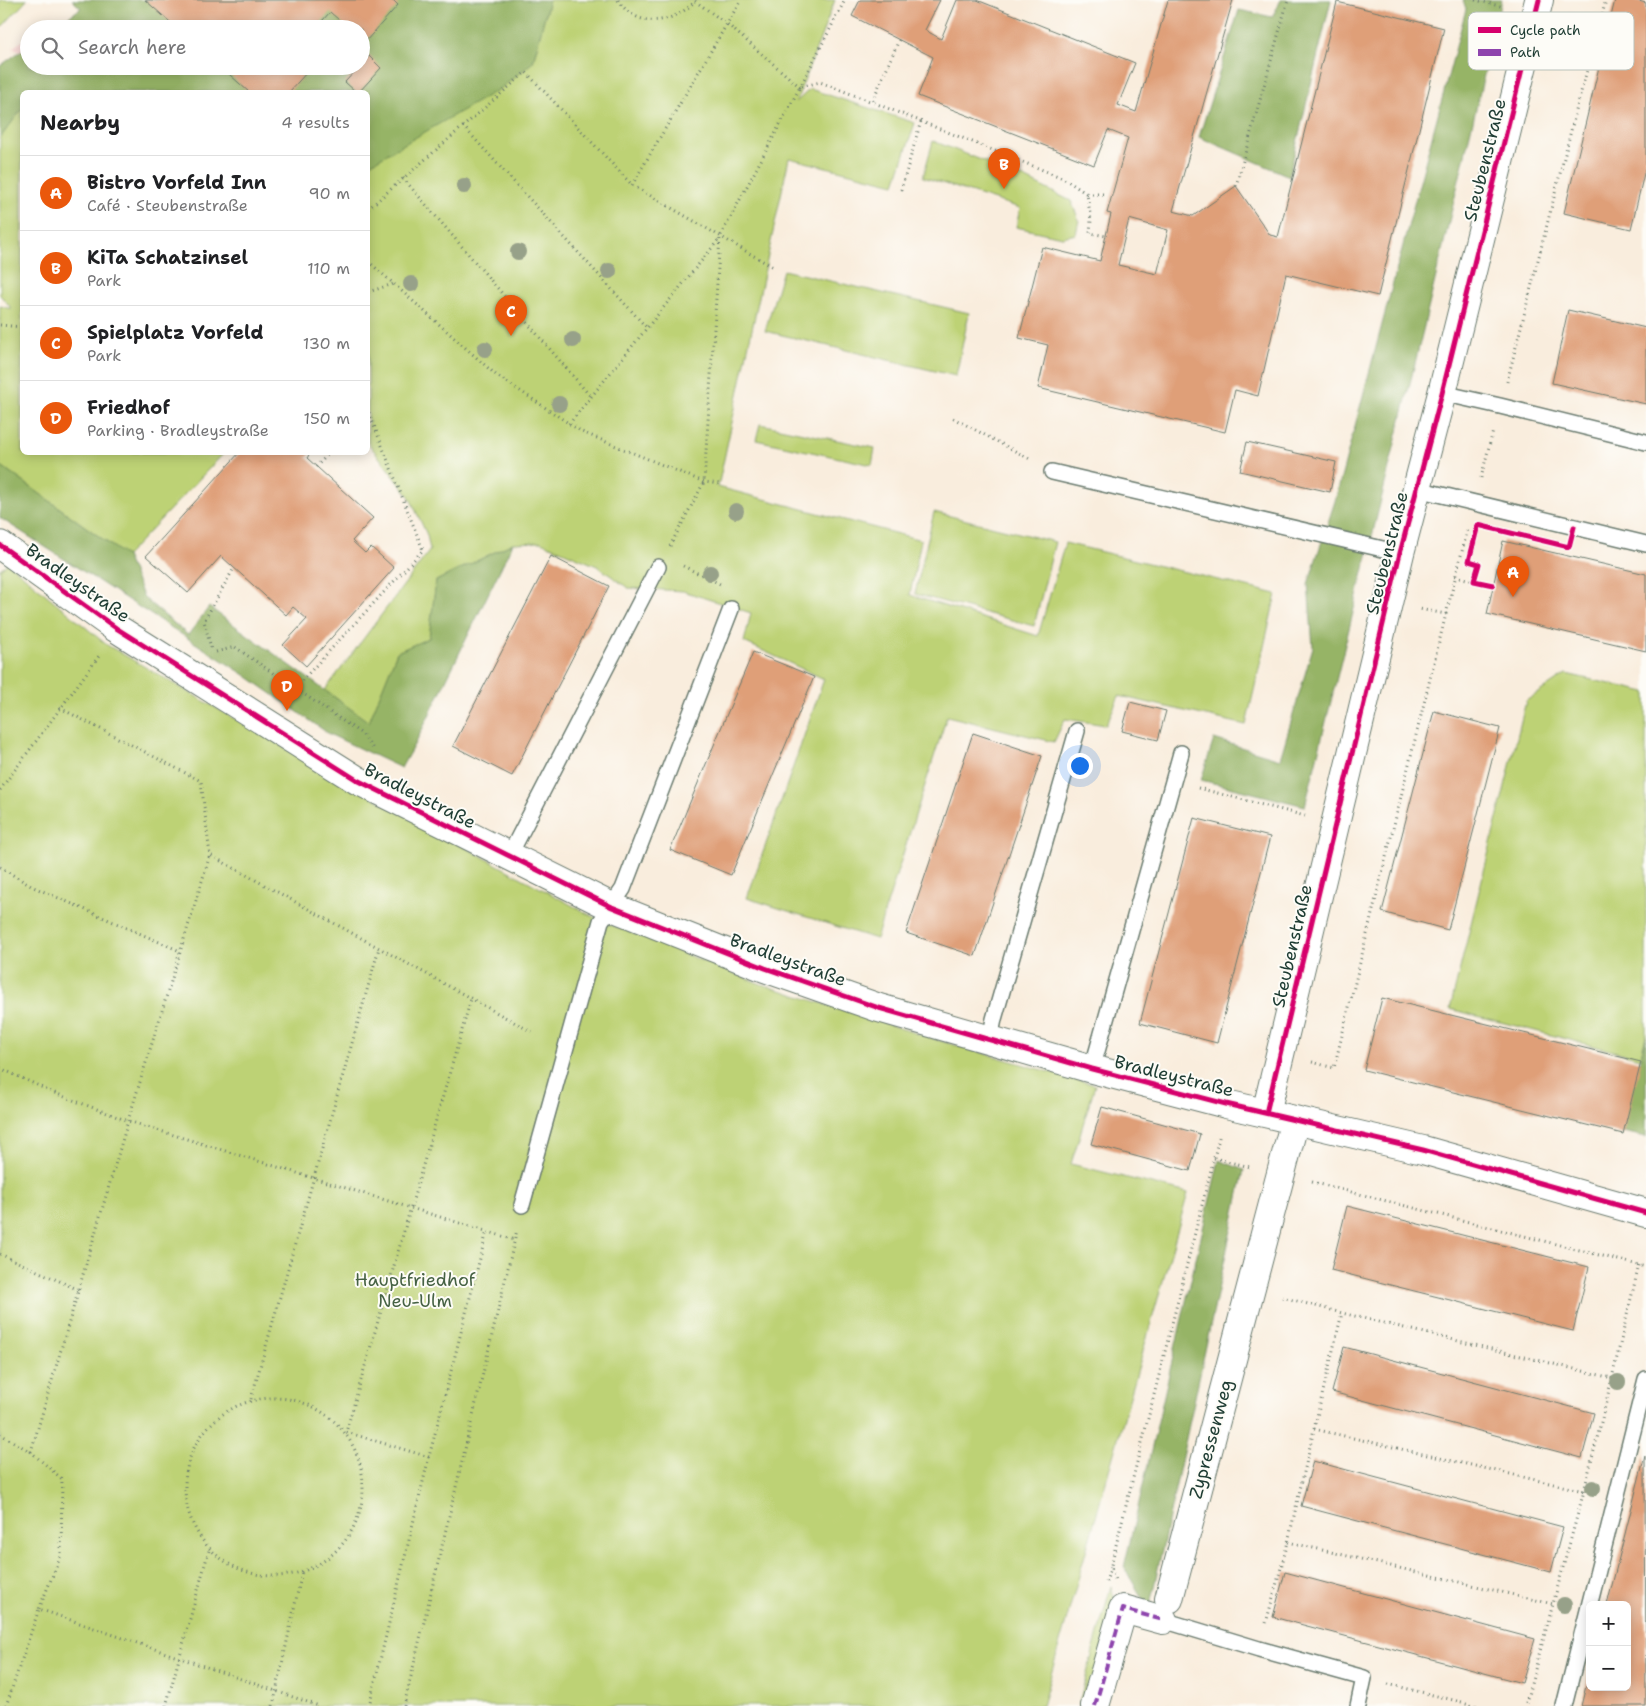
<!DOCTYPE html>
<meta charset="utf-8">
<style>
:root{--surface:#fff;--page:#f2f2f2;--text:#202124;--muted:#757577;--line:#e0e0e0;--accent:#ea580c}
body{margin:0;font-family:"Shantell Sans",sans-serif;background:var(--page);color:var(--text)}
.controls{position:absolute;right:15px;bottom:15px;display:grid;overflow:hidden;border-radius:8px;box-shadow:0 2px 12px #0003}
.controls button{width:45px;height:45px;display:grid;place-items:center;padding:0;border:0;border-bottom:1px solid var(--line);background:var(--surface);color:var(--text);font:25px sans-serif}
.you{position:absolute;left:1079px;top:765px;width:18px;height:18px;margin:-12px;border:4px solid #fff;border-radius:50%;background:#1a73e8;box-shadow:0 0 0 8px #1a73e833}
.badge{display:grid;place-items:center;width:32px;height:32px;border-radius:50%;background:var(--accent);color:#fff;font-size:16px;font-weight:700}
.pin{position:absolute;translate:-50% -41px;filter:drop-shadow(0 1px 2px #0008)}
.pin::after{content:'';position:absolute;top:26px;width:18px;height:15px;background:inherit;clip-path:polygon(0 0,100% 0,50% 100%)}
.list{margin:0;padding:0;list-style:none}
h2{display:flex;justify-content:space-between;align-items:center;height:65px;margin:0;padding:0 20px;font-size:21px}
h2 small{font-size:16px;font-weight:400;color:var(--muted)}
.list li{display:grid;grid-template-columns:32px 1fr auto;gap:15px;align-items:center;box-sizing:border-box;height:75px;padding:0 20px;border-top:1px solid var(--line)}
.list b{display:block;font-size:19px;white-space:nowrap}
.list p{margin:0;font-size:16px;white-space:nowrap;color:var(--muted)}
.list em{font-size:16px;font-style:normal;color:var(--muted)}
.icon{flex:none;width:28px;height:28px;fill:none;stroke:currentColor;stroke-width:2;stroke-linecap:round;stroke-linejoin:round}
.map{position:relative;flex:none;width:1646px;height:1706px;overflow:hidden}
.search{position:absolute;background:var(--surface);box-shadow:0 2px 12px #0003;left:20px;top:20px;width:350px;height:55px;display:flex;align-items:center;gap:12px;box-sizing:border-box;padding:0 18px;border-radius:28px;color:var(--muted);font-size:19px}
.panel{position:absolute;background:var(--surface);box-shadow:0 2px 12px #0003;left:20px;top:90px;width:350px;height:365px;border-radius:8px}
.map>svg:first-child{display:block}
</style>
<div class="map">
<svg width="1646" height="1706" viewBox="0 0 1646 1706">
<rect width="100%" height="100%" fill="#fdfcf7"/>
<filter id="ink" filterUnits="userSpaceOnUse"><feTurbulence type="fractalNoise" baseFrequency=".02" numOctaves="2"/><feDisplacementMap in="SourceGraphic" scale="10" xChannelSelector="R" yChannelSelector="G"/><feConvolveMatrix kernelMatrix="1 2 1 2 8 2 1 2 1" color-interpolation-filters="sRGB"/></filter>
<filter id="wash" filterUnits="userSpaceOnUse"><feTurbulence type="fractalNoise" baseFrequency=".0096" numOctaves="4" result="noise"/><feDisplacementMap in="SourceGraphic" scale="20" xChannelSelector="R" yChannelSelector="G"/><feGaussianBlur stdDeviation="1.12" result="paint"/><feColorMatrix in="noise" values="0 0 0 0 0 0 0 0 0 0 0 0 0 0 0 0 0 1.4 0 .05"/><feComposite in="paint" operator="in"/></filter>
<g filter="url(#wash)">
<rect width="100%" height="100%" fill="#f9eddd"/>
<path fill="#f7d0cd" d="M29 36V56L12 48Z"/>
<path fill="#bdd275" stroke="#6e8854" d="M0 0H27L0 29Z
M549 0H835L796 102 810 89 915 123 895 184 789 158 718 487 921 540 910 595 1038 636 1065 543 1276 594 1246 725 1119 696 1106 725 1065 719 1054 742 947 716 876 939 747 898 824 679 744 642 751 613 683 591 628 588 597 566 541 542 513 543 436 581 429 638 397 652 369 723 325 690 430 550 427 535 409 496 368 443V164L533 62Z
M22 109V452L224 453 126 556 0 465V306L12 309 0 295V138Z
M933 141 1014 173 1071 201 1079 220 1076 234 1062 237 1016 227 1020 208 923 177Z
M783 270 969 313 956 376 765 331Z
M760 424 875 448 872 465 756 440Z
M934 512 1055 542 1034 626 915 594Z
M8 563 107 645 339 779 601 921 761 984 934 1039 1095 1085 1071 1164 1188 1193 1042 1706H0V569Z
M1566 674 1646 692V1036L1640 1058 1450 1009 1526 701Z
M1111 1586 1117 1608 1090 1706H1078Z"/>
<path fill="#96b466" stroke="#5a784d" d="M72 0H549L533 62 501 88 368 165V92H22V109L0 138V66L29 45V66H361V29H52L81 8Z
M1281 0H1331L1289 176 1199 137 1239 10 1272 17Z
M1463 0H1502L1419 347 1305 806 1201 780 1214 739 1280 759 1313 647 1308 584 1335 501 1466 9Z
M0 465 126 556 144 598 188 635 209 607 369 722 397 652 429 638 436 581 513 543 419 736 401 768 329 734 245 675 0 518Z
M1646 1036V1137L1623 1132Z
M1219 1160 1244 1170 1149 1610 1124 1567Z"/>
<g id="blocks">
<path fill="#df9f78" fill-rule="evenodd" d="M145 0H393L398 5 365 42 361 39V29H349L330 12 315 29H178Z
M860 0H940L925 30 941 39 957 0H977L1135 63 1118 105 1136 112 1168 0H1233L1173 211 1193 216 1236 186 1270 235 1278 237 1337 2 1444 28 1378 296 1286 274 1258 396 1235 390 1225 432 1038 388 1048 345 1019 338 1042 247 1100 261 1111 214 1107 213 1128 138 1108 130 1094 165 918 96 933 57 852 16ZM1129 219 1168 230 1157 274 1118 265Z
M1615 0H1635L1646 3V165L1631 229 1564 213Z
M369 56 381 68 359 92H356L345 82Z
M220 66H302L308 71 289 92H249Z
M1568 310 1646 328V404L1552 383Z
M1247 442 1336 462 1330 492 1240 471Z
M240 452H311L307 458 373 518 352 541 365 553 371 547 394 568 306 666 283 645 307 619 293 607 286 615 221 556 188 593 146 556Z
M1503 541 1646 574V651L1487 614Z
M551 556 609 586 512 776 453 746Z
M753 652 814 677 731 875 670 850Z
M1130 702 1166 711 1158 740 1122 731Z
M1434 711 1500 728 1448 930 1382 912Z
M973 733 1042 756 975 956 906 933Z
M1194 818 1270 837 1217 1043 1140 1023Z
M1382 998 1641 1062 1623 1134 1364 1070Z
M1102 1107 1200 1134 1190 1171 1091 1144Z
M1347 1206 1589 1267 1573 1331 1331 1270Z
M1344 1347 1594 1413 1582 1458 1332 1392Z
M1645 1455 1646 1706H1581L1589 1674 1590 1687H1627V1605H1607Z
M1313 1461 1563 1527 1551 1572 1301 1506Z
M1285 1572 1535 1639 1522 1683 1273 1617Z"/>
</g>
</g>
<g filter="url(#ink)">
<use href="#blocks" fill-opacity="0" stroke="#6b7b6f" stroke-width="1"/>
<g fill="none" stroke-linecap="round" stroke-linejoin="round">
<g stroke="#6b7b6f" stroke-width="18">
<path id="service" d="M1442 393 1500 406 1646 442
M1052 472 1400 553
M1417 489 1646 544
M509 856 658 567
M990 1039 994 1019 1077 731
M1092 1069 1181 753
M522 1205 601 921 623 889 731 609
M1165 1614 1163 1620 1259 1649 1364 1678 1358 1706
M1564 1706 1646 1379"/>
</g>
<g stroke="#6b7b6f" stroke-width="30">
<path id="minor" d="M0 545 116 628 357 780 612 907 765 968 879 1008 1092 1069 1226 1104 1423 1150 1646 1213
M1266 1113 1400 553 1442 393 1539 0
M1169 1599 1295 1120
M1095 1706 1123 1609 1163 1620"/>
</g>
<path stroke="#6b7b6f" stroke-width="3" stroke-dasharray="1 4" stroke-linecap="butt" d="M618 0C637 30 674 24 695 1
M1475 0 1504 7
M695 1 727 24 800 87 845 0
M899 40 872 102 1063 178 1087 194 1091 220 1090 233 1106 236
M463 126 647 328
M403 178 591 397
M632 185 741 0
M1236 186 1288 0
M901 190 921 121
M1087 194H1104
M368 209 526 72 632 185 773 267
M368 261 496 375 582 432 704 482 720 484
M368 292 393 284
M0 325 22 327
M1507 382 1578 103 1606 0
M953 418 1030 459
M569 424 720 238
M316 467 330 452
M1481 478 1493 431
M670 546 704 482 720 237 800 87 820 82 872 102
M683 566 722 585
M1455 576 1474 581
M1446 614 1468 528
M211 648 204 621 234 568
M216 652 235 647 362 734 374 750
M295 688 423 550 368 410
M60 708 201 781 210 855 532 1032
M1198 788 1305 816
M0 790 99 656
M0 867 31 886 180 951
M1312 1062 1334 1068 1446 614 1419 609
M0 1068 52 1092 128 1121 515 1240
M1214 1158 1250 1167
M1312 1182 1646 1267
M0 1254 79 1290
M1282 1297 1342 1313 1612 1378 1584 1491 1525 1706
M1612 1378 1639 1265
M185 1487a89 89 0 1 1 178 0a89 89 0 1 1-178 0Z
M251 1399 379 948
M1314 1429 1342 1313
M0 1434 31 1452 62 1479 61 1555 39 1609
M31 1452 128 1121 210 855
M429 1457 346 1432 471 999
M1288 1542 1553 1604
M1115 1579 1111 1565 1220 1134
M1106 1582 1111 1566
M1266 1623 1288 1542 1314 1429 1584 1491
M1388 1684 1478 1706
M6 1706 39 1609 319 1706
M166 1706 209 1550
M273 1706 302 1572
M369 1706 429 1457 487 1231
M404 1706 517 1230"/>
<use href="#service" stroke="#fff" stroke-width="15"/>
<use href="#minor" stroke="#fff" stroke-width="28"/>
<path stroke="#8e44ad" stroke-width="4" stroke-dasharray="8 4" stroke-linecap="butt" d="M1095 1706 1123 1609 1163 1620"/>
<g stroke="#fdfcf7" stroke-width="8">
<path id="cycleway" d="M0 545 116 628 357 780 612 907 765 968 879 1008 1092 1069 1226 1104 1423 1150 1646 1213
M1493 585 1474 581 1479 564 1469 561 1478 525 1569 547 1574 527
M1266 1113 1400 553 1442 393 1539 0"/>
</g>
<use href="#cycleway" stroke="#d6006c" stroke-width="5"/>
</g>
<g fill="#97a189">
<circle cx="464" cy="186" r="8"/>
<circle cx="518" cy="252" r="8"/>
<circle cx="609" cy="271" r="8"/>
<circle cx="411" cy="284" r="8"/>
<circle cx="573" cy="340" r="8"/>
<circle cx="485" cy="349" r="8"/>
<circle cx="559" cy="404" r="8"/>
<circle cx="736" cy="511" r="8"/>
<circle cx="710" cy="573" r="8"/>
<circle cx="1618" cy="1382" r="8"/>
<circle cx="1593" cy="1488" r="8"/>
<circle cx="1564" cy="1605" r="8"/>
</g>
</g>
<g text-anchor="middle" stroke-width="4" stroke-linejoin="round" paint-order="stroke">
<g font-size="18" fill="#1f3d34" stroke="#fdfcf7">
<text transform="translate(1485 160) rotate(-76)" y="6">Steubenstraße</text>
<text transform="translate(1387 553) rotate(-76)" y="6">Steubenstraße</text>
<text transform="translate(78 583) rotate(35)" y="6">Bradleystraße</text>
<text transform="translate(420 796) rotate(27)" y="6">Bradleystraße</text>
<text transform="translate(1292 946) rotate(-77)" y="6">Steubenstraße</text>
<text transform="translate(788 960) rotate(20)" y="6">Bradleystraße</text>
<text transform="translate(1174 1076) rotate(14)" y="6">Bradleystraße</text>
<text transform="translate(1211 1439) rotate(-75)" y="6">Zypressenweg</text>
</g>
<g font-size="18" fill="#466244" stroke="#fdfcf7">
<text x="415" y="1286">Hauptfriedhof<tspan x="415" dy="21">Neu-Ulm</tspan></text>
</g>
</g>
<rect x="1468" y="12" width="166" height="58" rx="8" fill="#fdfcf7" stroke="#bac3bc" stroke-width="1"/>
<rect x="1478" y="27" width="23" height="6" fill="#d6006c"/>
<rect x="1478" y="49" width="23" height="7" fill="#8e44ad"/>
<g font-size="14" fill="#1f3d34">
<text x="1510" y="35">Cycle path</text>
<text x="1510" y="57">Path</text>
</g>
</svg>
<div class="controls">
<button>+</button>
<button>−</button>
</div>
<div class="you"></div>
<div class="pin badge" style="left:1513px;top:597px">A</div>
<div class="pin badge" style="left:1004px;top:189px">B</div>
<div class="pin badge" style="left:511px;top:336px">C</div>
<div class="pin badge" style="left:287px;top:711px">D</div>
<div class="search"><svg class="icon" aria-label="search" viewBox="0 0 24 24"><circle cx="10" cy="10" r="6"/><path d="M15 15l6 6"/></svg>Search here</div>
<section class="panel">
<h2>Nearby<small>4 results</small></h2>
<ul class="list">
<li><span class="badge">A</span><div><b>Bistro Vorfeld Inn</b><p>Café · Steubenstraße</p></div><em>90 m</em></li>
<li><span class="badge">B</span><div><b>KiTa Schatzinsel</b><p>Park</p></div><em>110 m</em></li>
<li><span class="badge">C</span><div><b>Spielplatz Vorfeld</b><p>Park</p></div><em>130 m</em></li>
<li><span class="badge">D</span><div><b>Friedhof</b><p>Parking · Bradleystraße</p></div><em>150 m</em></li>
</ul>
</section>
</div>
